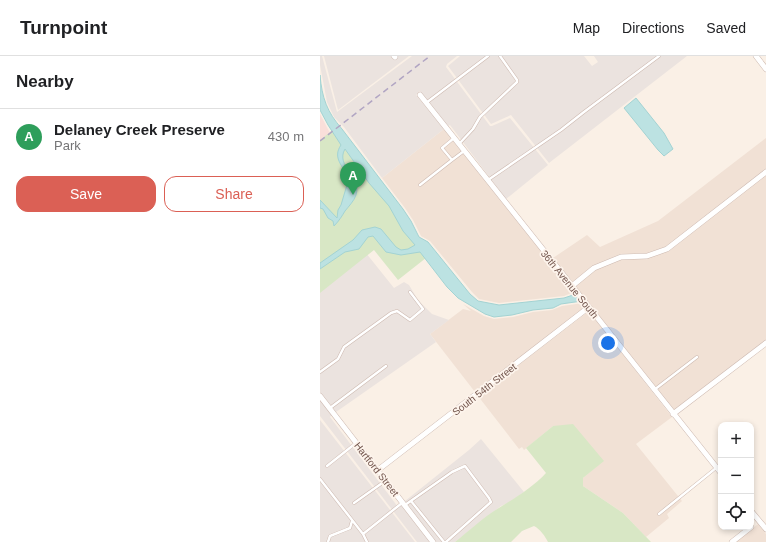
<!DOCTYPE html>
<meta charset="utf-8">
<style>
:root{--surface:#fff;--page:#f6f6f6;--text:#202124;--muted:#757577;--line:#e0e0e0;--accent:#db6055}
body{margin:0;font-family:Arial,sans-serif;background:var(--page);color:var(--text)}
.controls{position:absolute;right:12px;bottom:12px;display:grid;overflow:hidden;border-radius:8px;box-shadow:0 2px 6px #0003}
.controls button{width:36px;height:36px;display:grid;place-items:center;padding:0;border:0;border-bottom:1px solid var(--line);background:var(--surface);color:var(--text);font:20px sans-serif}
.you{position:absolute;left:288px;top:287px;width:14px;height:14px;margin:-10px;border:3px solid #fff;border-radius:50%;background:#1a73e8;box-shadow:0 0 0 6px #1a73e833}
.badge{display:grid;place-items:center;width:26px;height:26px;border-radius:50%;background:var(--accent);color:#fff;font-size:13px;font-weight:700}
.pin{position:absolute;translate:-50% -33px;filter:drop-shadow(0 1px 2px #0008)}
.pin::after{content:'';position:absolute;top:21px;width:14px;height:12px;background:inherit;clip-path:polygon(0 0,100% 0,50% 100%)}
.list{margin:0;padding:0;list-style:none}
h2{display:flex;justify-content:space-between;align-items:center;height:52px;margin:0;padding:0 16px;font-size:17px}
h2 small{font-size:13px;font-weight:400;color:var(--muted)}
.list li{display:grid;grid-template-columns:26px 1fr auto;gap:12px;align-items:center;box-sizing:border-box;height:56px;padding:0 16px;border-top:1px solid var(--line)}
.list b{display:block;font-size:15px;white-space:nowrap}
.list p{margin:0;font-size:13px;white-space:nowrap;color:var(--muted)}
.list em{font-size:13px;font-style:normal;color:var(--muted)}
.actions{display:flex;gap:8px;padding:12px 16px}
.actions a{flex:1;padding:9px 0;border:1px solid var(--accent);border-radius:12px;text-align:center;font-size:14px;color:var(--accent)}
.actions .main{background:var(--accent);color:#fff}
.icon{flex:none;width:22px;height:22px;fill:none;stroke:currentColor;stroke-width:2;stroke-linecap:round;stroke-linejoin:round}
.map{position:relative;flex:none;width:446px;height:486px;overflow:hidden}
header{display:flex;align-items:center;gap:24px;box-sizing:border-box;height:56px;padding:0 20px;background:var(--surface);border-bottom:1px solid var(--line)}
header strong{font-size:19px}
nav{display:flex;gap:22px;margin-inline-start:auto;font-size:14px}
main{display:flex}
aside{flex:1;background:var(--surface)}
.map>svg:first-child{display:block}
</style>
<header>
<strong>Turnpoint</strong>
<nav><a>Map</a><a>Directions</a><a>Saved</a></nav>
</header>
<main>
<aside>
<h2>Nearby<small></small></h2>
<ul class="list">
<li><span class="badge" style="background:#2e9e5b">A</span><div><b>Delaney Creek Preserve</b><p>Park</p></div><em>430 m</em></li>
</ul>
<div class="actions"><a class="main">Save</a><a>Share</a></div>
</aside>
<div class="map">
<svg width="446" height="486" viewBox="0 0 446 486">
<rect width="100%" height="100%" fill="#faf0e6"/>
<path fill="#f1e1d5" d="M124 73 254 236 244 240 179 247 159 243 152 236 110 185 101 180 93 164 85 152 62 122Z
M446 82V113L346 191 327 197 300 198 273 210 253 226 233 202 267 179 280 191 338 165Z
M446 119V288L356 358 255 230 275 214 301 203 349 195Z
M263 247 266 251 155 336 110 278 143 253 151 255 143 248 164 260 174 263 193 261 213 256 232 254 242 250Z
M269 255 352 361 316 388 362 445 347 458 349 462 326 481 303 457 263 430V422L283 405 233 370 204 394 202 391 199 393 158 340Z
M438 468 446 478V486H416Z"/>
<path fill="#fadfda" d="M0 58 10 77 0 85Z"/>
<path fill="#ebe3df" d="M0 0H2L17 56 92 0H137L127 8 126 11 170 70H172L190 62 228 109 186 143 130 69 128 70 100 35 96 39 124 73 62 122 24 71 14 61 7 46 0 9Z
M4 0H89L18 54Z
M140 0H264L272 10 278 6 274 0H367L229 107 191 59 171 68 128 10Z
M46 197 74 232 84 226 89 229 98 244 112 258 129 264 110 278 116 286 16 356 0 336V232Z
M0 344 12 359 10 361 78 451 81 449 110 486H97L0 360Z
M0 364 95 486H0Z
M161 383 204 436 190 446 181 450 135 486H116L85 445 149 394Z"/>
<path fill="#d8e7c5" d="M14 73 111 198 78 224 54 194 0 237V84Z
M253 368 284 405 263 422V430L303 457 331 486H228C225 480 220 473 214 470L202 475 191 486H135C150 474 165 460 182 450 197 441 214 430 226 417L206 392 233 370Z"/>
<path fill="#bce2e2" stroke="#a3d3d3" d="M0 19C2 42 7 56 22 73L83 153 91 165 99 181 108 186 150 238 158 245 179 249 244 242 256 238 262 245 241 248 233 252 213 254 192 259 174 261 165 258 138 242 127 231 100 196 81 199 66 196 53 180 48 181 39 193 25 196 0 213V207L33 184 42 174 55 171 61 173 76 191 81 194 88 193 95 189 83 175 69 150 49 127 25 93C15 110 42 121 36 139 34 145 29 150 25 155 22 160 19 165 14 170L13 165 8 162 3 153 0 152V144L17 162 18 154 21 149 29 122C23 110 12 102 21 89L8 69 0 54Z
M316 42 344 77 353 93 344 100 338 94 304 52Z"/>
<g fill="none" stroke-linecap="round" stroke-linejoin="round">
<g stroke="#cdb9b0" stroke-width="3.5">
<path id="lane" d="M106 47 168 0
M134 82 122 92 132 104 144 95
M139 88 153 73 160 61 197 26V24L180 0
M168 124 241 74 264 56 339 0
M100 129 132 104
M0 316 18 303 24 291 71 257 77 255 90 264 103 253 90 236
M334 334 377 301
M10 352 66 310
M7 410 36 387
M0 423 43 478 47 486
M91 445 124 486
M34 447 65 425
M85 449 132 416 145 410 169 442 171 446 126 486
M339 458 396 412
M43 478 82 447
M8 486 10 480 30 472 32 465"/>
</g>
<g stroke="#cdb9b0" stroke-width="6">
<path id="street" d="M74 0 75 1
M436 0 446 13
M100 39 401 417
M252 230 274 212 301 201 327 200 347 193 446 116
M0 340 113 486
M353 358 446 287
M58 414 269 251
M431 455 446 473
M412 486 431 471"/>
</g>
<use href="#lane" stroke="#fff" stroke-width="2.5"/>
<use href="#street" stroke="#fff" stroke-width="5"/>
<path stroke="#b1a5c3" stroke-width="1.5" stroke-dasharray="6 4" stroke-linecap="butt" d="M0 85 110 0"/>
</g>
<g text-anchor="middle" stroke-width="3.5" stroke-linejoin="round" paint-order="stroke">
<g font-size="10" fill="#72554d" stroke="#fdf4ec">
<text transform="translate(250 228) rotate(51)" y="4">36th Avenue South</text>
<text transform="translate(164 333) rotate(-38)" y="4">South 54th Street</text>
<text transform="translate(57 413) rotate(52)" y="4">Hartford Street</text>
</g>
</g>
</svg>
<div class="controls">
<button>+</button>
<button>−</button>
<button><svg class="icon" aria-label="locate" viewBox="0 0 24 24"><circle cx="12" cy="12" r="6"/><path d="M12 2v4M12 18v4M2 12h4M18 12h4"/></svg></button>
</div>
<div class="you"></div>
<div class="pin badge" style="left:33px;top:139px;background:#2e9e5b">A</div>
</div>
</main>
